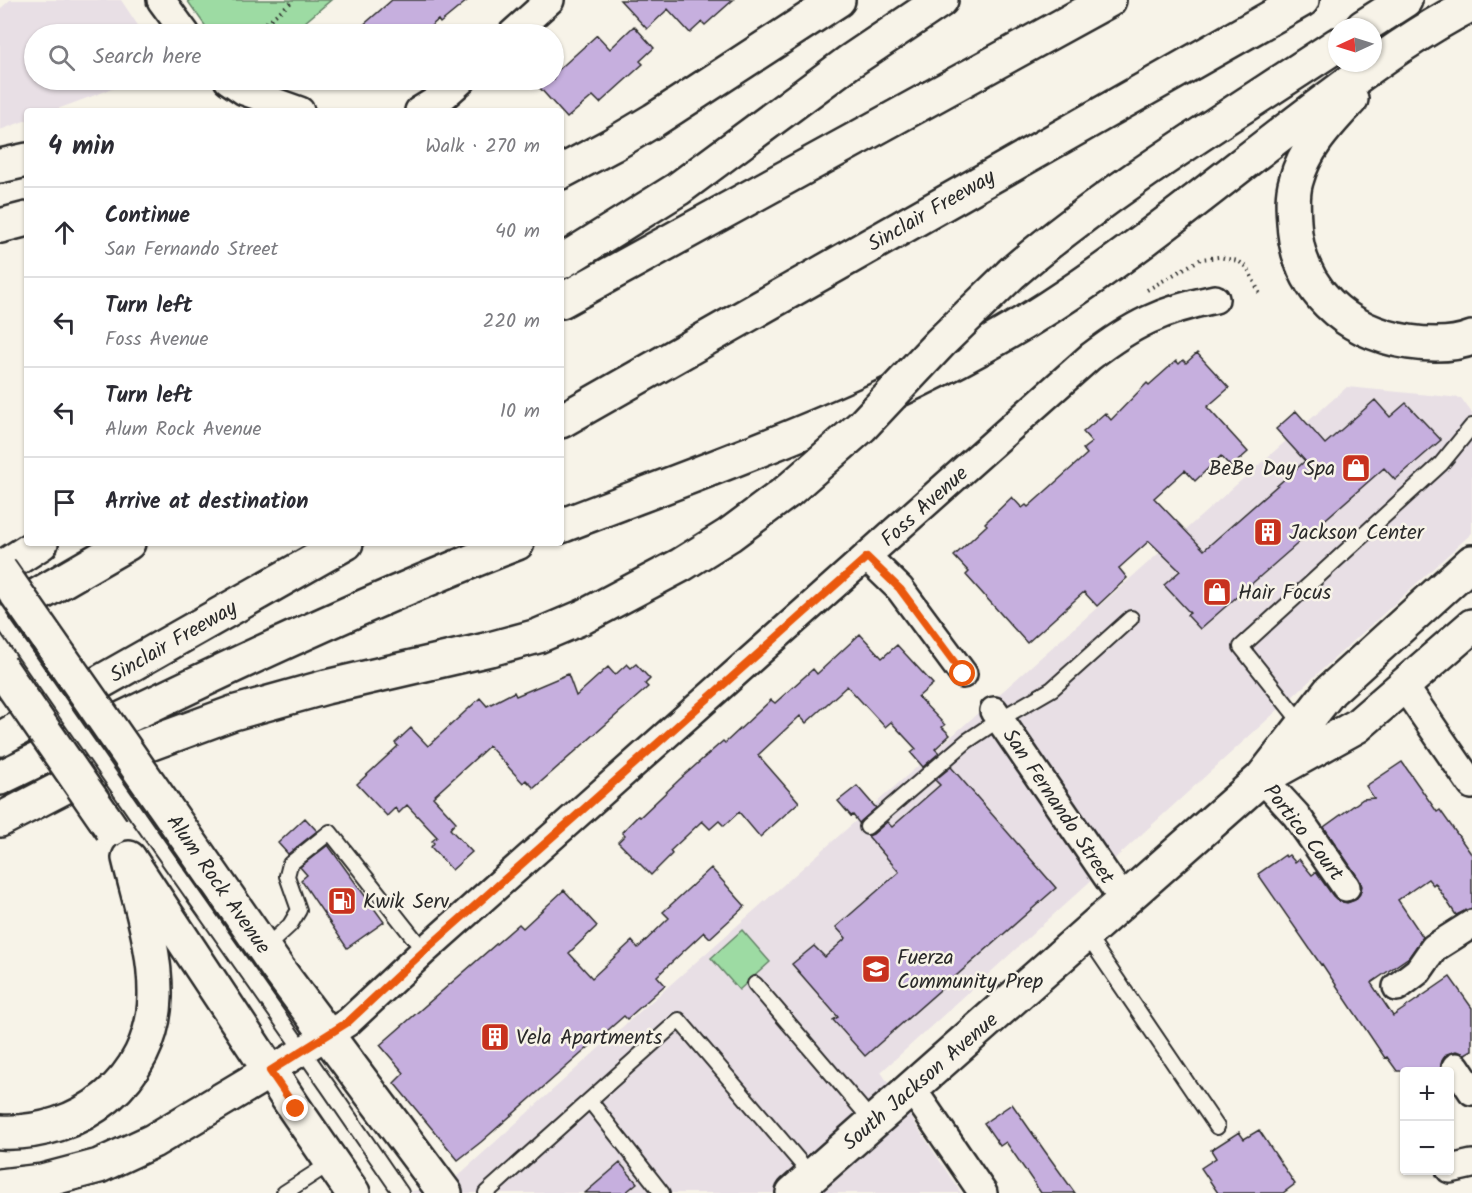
<!DOCTYPE html>
<meta charset="utf-8">
<style>
:root{--surface:#fff;--page:#f2f2f3;--text:#2b2b33;--muted:#7c7c81;--line:#e1e1e2}
body{margin:0;font-family:Kalam,sans-serif;background:var(--page);color:var(--text)}
.controls{position:absolute;right:18px;bottom:18px;display:grid;overflow:hidden;border-radius:6px;box-shadow:0 2px 4px #0004}
.controls button{width:54px;height:54px;display:grid;place-items:center;padding:0;border:0;border-bottom:2px solid var(--line);background:var(--surface);color:var(--text);font:30px sans-serif}
.compass{position:absolute;left:1328px;top:18px;width:54px;height:54px;border-radius:50%;background:var(--surface);box-shadow:0 2px 4px #0004;rotate:266deg}
.stop{position:absolute;width:18px;height:18px;margin:-14px;border:4px solid #ea580c;border-radius:50%;background:#fff}
.stop.end{background:#ea580c;border-color:#fff;box-shadow:0 2px 6px #0008}
.list{margin:0;padding:0;list-style:none}
h2{display:flex;justify-content:space-between;align-items:center;height:78px;margin:0;padding:0 24px;font-size:26px}
h2 small{font-size:20px;font-weight:400;color:var(--muted)}
.list li{display:grid;grid-template-columns:39px 1fr auto;gap:18px;align-items:center;box-sizing:border-box;height:90px;padding:0 24px;border-top:2px solid var(--line)}
.list b{display:block;font-size:22px;white-space:nowrap}
.list p{margin:0;font-size:20px;white-space:nowrap;color:var(--muted)}
.list em{font-size:20px;font-style:normal;color:var(--muted)}
.icon{flex:none;width:33px;height:33px;fill:none;stroke:currentColor;stroke-width:2;stroke-linecap:round;stroke-linejoin:round}
.map{position:relative;flex:none;width:1472px;height:1193px;overflow:hidden}
.search{position:absolute;background:var(--surface);box-shadow:0 2px 4px #0004;left:24px;top:24px;width:540px;height:66px;display:flex;align-items:center;gap:15px;box-sizing:border-box;padding:0 21px;border-radius:33px;color:var(--muted);font-size:22px}
.panel{position:absolute;background:var(--surface);box-shadow:0 2px 4px #0004;left:24px;top:108px;width:540px;height:438px;border-radius:6px}
.map>svg:first-child{display:block}
</style>
<div class="map">
<svg width="1472" height="1193" viewBox="0 0 1472 1193">
<rect width="100%" height="100%" fill="#f7f3e8"/>
<filter id="ink" filterUnits="userSpaceOnUse"><feTurbulence type="fractalNoise" baseFrequency=".0167" numOctaves="2"/><feDisplacementMap in="SourceGraphic" scale="12" xChannelSelector="R" yChannelSelector="G"/><feConvolveMatrix kernelMatrix="1 2 1 2 8 2 1 2 1" color-interpolation-filters="sRGB"/></filter>
<g filter="url(#ink)">
<path fill="#e8dfe5" d="M10 0H121L143 33 34 34V80H136L52 111H27V120L0 130V9Z
M1347 387 1461 398 1472 413V533L881 1072 961 1193H405L451 1182 619 1030Z"/>
<path fill="#9ddba3" stroke="#648367" stroke-width="1.5" d="M187 0H331L291 34H211Z
M742 930 770 962 739 990 711 958Z"/>
<path fill="#c6afde" stroke="#2b2b2b" stroke-width="1.5" d="M392 0H468L440 23 438 20 422 34H353Z
M620 0H733L705 25 702 22 690 33 668 9 647 29Z
M634 26 654 48 640 61 643 64 602 101 600 103 593 96 567 118 539 87 547 80H554V74L597 35 610 49Z
M1197 353 1229 388 1207 407 1248 452 1231 467 1221 456 1195 481 1185 470 1154 498 1204 550 1305 461 1276 429 1296 411 1325 444 1375 400 1390 417 1406 403 1441 440 1395 480 1384 468 1200 629 1187 615 1190 613 1164 585 1180 571 1149 541 1119 568 1127 578 1097 606 1084 592 1027 643 966 575 969 572 954 556 987 525 985 523 1012 497 1022 508 1026 505 1028 507 1087 454 1083 449 1092 442 1083 432 1105 413 1111 420 1147 383 1149 385 1176 361 1179 364 1183 360 1186 363Z
M860 634 882 658 897 645 933 684 918 697 945 725 942 727 950 735 935 749 939 753 923 767 911 753 916 749 891 722 885 727 847 686 806 723 800 716 758 755 799 802 760 837 739 812 724 826 719 821 710 829 702 821 670 851 672 854 651 875 618 842 625 835 622 832 638 816 640 817 680 779 723 741 725 743 771 700 775 703 813 669 817 674Z
M627 664 631 668 636 664 650 679 645 684 648 687 534 788 526 780 523 783 489 746 433 797 456 822 450 829 472 852 452 870 431 847 434 843 432 841 437 837 407 805 399 813 395 808 387 816 357 784 398 746 395 743 411 728 428 746 480 698 487 706 514 692 516 696 568 674 576 696 608 667 615 675Z
M1402 762 1437 812 1440 810 1472 855V908L1456 915 1435 883 1433 885 1428 879 1398 900 1423 937 1409 957 1371 983 1393 1016 1450 977 1472 1008V1050L1465 1054 1456 1051 1447 1054 1442 1061 1440 1071H1397L1387 1057 1385 1058 1322 964 1321 965 1258 874 1285 855 1286 857 1289 855 1295 862 1299 859 1312 875 1316 872 1333 896 1339 901 1347 903 1355 900 1360 894 1362 886 1359 879 1324 827 1363 799 1374 798 1366 786Z
M951 767 1056 888 865 1056 833 1020 838 1017 792 964 814 946 825 957 846 938 836 927 899 872 868 836 873 834 887 822 892 827 940 785 935 780Z
M857 786 876 808 859 823 853 815 851 816 838 801Z
M305 818 317 831 288 854 278 843Z
M328 845 384 922 347 948 301 880 307 875 300 867Z
M711 868 745 906 710 938 704 932 657 976 665 985 627 1019 624 1016 481 1142 458 1160 394 1083 404 1073 380 1045 519 924 523 928 564 890 597 926 569 953 592 978 632 941 638 948 669 918 663 912Z
M1012 1104 1044 1150 1075 1193H1041L1006 1142 1000 1146 984 1123Z
M1259 1130 1295 1184 1283 1193H1218L1201 1168 1216 1158 1211 1150 1239 1132 1244 1139Z
M620 1163 637 1183 625 1193H585Z"/>
<g fill="none" stroke-linecap="round" stroke-linejoin="round">
<g stroke="#2b2b2b" stroke-width="18">
<path id="service" d="M1303 725 1241 647 1441 464 1472 426
M137 815 329 1088 401 1193
M867 827 967 741 1000 719 1052 689 1131 618
M1086 934 1217 1127
M265 948 290 925 299 910 287 876 290 864 330 832 424 951
M755 984 873 1122
M590 1101 662 1193
M284 1193 332 1162
M486 1193 679 1020 812 1176"/>
</g>
<g stroke="#2b2b2b" stroke-width="32">
<path id="minor" d="M161 0 186 34
M512 34 550 0
M228 80 244 91 300 111
M419 111 445 95 462 80
M867 557 900 589 963 674
M1404 686 1472 785
M994 711 1124 901
M1262 778 1296 815 1346 887
M1397 987 1418 971 1434 948 1472 924
M1456 1067 1472 1091
M270 1071 348 1022 424 951 1090 357C1133 324 1162 310 1215 299
M912 1089 983 1193
M1450 1169 1472 1164"/>
</g>
<g stroke="#2b2b2b" stroke-width="38">
<path id="primary" d="M1274 772 1357 726 1472 626
M161 801 278 969 445 1193
M131 861 295 1109 353 1193
M793 1193 1262 778 1330 691 1472 562"/>
</g>
<g stroke="#2b2b2b" stroke-width="38">
<path id="motorway" d="M1363 27 1405 0
M1351 99C1328 124 1305 147 1296 181 1292 194 1293 208 1294 222 1297 289 1345 332 1409 342 1430 345 1452 346 1472 338
M0 166 27 160
M561 172 612 145 654 120 838 0
M0 226 27 219
M561 262 678 189 849 62 941 0
M1012 273C1112 187 1227 118 1337 45
M561 301 1109 0
M561 421 1302 0
M561 526C727 462 899 404 1049 307 1149 242 1239 164 1334 94 1378 61 1423 29 1472 4
M0 569 41 543
M0 617 128 543
M0 739 346 543
M0 778C170 695 340 612 517 543
M0 820 141 747 233 713 326 687 490 649 538 636 585 616 681 565 729 535 788 491
M0 1132C80 1136 153 1080 155 997 156 949 140 904 129 858
M0 1186 42 1181 99 1166 153 1141 270 1071"/>
</g>
<path stroke="#2b2b2b" stroke-width="4" stroke-dasharray="1.5 4.5" stroke-linecap="butt" d="M252 34 294 0
M1147 290 1201 259 1219 257 1238 261 1247 267 1261 296"/>
<use href="#service" stroke="#f7f3e8" stroke-width="14"/>
<use href="#minor" stroke="#f7f3e8" stroke-width="27"/>
<use href="#primary" stroke="#f7f3e8" stroke-width="33"/>
<use href="#motorway" stroke="#f7f3e8" stroke-width="33"/>
<g stroke="#2b2b2b" stroke-width="18" stroke-linecap="butt">
<path id="service-bridge" d="M0 618 137 815"/>
</g>
<g stroke="#2b2b2b" stroke-width="38" stroke-linecap="butt">
<path id="primary-bridge" d="M0 570 161 801
M0 667 112 829"/>
</g>
<g stroke="#2b2b2b" stroke-width="38" stroke-linecap="butt">
<path id="motorway-bridge" d="M788 491 862 426 940 343 1012 273"/>
</g>
<use href="#service-bridge" stroke="#f7f3e8" stroke-width="14"/>
<use href="#primary-bridge" stroke="#f7f3e8" stroke-width="33"/>
<use href="#motorway-bridge" stroke="#f7f3e8" stroke-width="33"/>
</g>
</g>
<g fill="none" stroke-linecap="round" stroke-linejoin="round" filter="url(#ink)">
<path stroke="#ea580c" stroke-width="8" d="M296 1109 270 1071 348 1022 424 951 867 557 900 589 963 674"/>
</g>
<defs>
<g id="shop-square" transform="scale(1.5)"><rect x="-9" y="-9" width="18" height="18" rx="4" fill="#c8321e" stroke="#f7f3e8"/><path d="M-5-2.5h2.3a2.7 3.5 0 0 1 5.4 0H5L5.5 6h-11ZM-1.5-2.5h3a1.5 2.3 0 0 0-3 0Z" fill="#fff"/></g>
<g id="building-square" transform="scale(1.5)"><rect x="-9" y="-9" width="18" height="18" rx="4" fill="#c8321e" stroke="#f7f3e8"/><path d="M-4-6H4V6H1V3H-1V6H-4ZM-2.5-4.3h1.7v1.8h-1.7ZM.8-4.3h1.7v1.8H.8ZM-2.5-1h1.7V.8h-1.7ZM.8-1h1.7V.8H.8Z" fill="#fff"/></g>
<g id="fuel-square" transform="scale(1.5)"><rect x="-9" y="-9" width="18" height="18" rx="4" fill="#c8321e" stroke="#f7f3e8"/><path d="M-5.5-6h7V0h2V4h1.3V-2.5L3-4.5l.8-.8L6-3V5H2.5V1h-1V6h-7ZM-4.2-4.7v3.2H.2V-4.7Z" fill="#fff"/></g>
<g id="school-square" transform="scale(1.5)"><rect x="-9" y="-9" width="18" height="18" rx="4" fill="#c8321e" stroke="#f7f3e8"/><path d="M0-5L7-2L0 1L-7-2ZM-4 1L0 2.5L4 1V4Q0 6-4 4Z" fill="#fff"/></g>
</defs>
<g fill-rule="evenodd">
<use href="#shop-square" x="1356" y="468"/>
<use href="#building-square" x="1268" y="532"/>
<use href="#shop-square" x="1217" y="592"/>
<use href="#fuel-square" x="342" y="901"/>
<use href="#school-square" x="876" y="969"/>
<use href="#building-square" x="495" y="1037"/>
</g>
<g text-anchor="middle" stroke-width="5" stroke-linejoin="round" paint-order="stroke">
<g font-size="21" fill="#2b2b2b" stroke="#f7f3e8">
<text transform="translate(931 210) rotate(-30)" y="7">Sinclair Freeway</text>
<text transform="translate(924 506) rotate(-42)" y="7">Foss Avenue</text>
<text transform="translate(173 641) rotate(-30)" y="7">Sinclair Freeway</text>
<text transform="translate(1059 806) rotate(56)" y="7">San Fernando Street</text>
<text transform="translate(1304 832) rotate(52)" y="7">Portico Court</text>
<text transform="translate(219 884) rotate(55)" y="7">Alum Rock Avenue</text>
<text transform="translate(920 1081) rotate(-41)" y="7">South Jackson Avenue</text>
</g>
<g font-size="21" fill="#2b2b2b" stroke="#f7f3e8" text-anchor="start">
<text x="1335" y="475" text-anchor="end">BeBe Day Spa</text>
<text x="1289" y="539">Jackson Center</text>
<text x="1238" y="599">Hair Focus</text>
<text x="363" y="908">Kwik Serv</text>
<text x="897" y="964">Fuerza<tspan x="897" dy="24">Community Prep</tspan></text>
<text x="516" y="1044">Vela Apartments</text>
</g>
</g>
</svg>
<div class="controls">
<button>+</button>
<button>−</button>
</div>
<svg class="compass" viewBox="-18 -18 36 36"><path d="M0-13l5 13h-10z" fill="#e53935"/><path d="M0 13l5-13h-10z" fill="#7c7c81"/></svg>
<div class="stop" style="left:963px;top:674px"></div>
<div class="stop end" style="left:296px;top:1109px"></div>
<div class="search"><svg class="icon" aria-label="search" viewBox="0 0 24 24"><circle cx="10" cy="10" r="6"/><path d="M15 15l6 6"/></svg>Search here</div>
<section class="panel">
<h2>4 min<small>Walk · 270 m</small></h2>
<ul class="list">
<li><svg class="icon" aria-label="ahead" viewBox="0 0 24 24"><path d="M12 20V5M6 11l6-6 6 6"/></svg><div><b>Continue</b><p>San Fernando Street</p></div><em>40 m</em></li>
<li><svg class="icon" aria-label="left" viewBox="0 0 24 24"><path d="M17 20v-9H6M10 6l-5 5 5 5"/></svg><div><b>Turn left</b><p>Foss Avenue</p></div><em>220 m</em></li>
<li><svg class="icon" aria-label="left" viewBox="0 0 24 24"><path d="M17 20v-9H6M10 6l-5 5 5 5"/></svg><div><b>Turn left</b><p>Alum Rock Avenue</p></div><em>10 m</em></li>
<li><svg class="icon" aria-label="arrive" viewBox="0 0 24 24"><path d="M6 21V4h12l-3 4 3 4H6"/></svg><div><b>Arrive at destination</b></div></li>
</ul>
</section>
</div>
